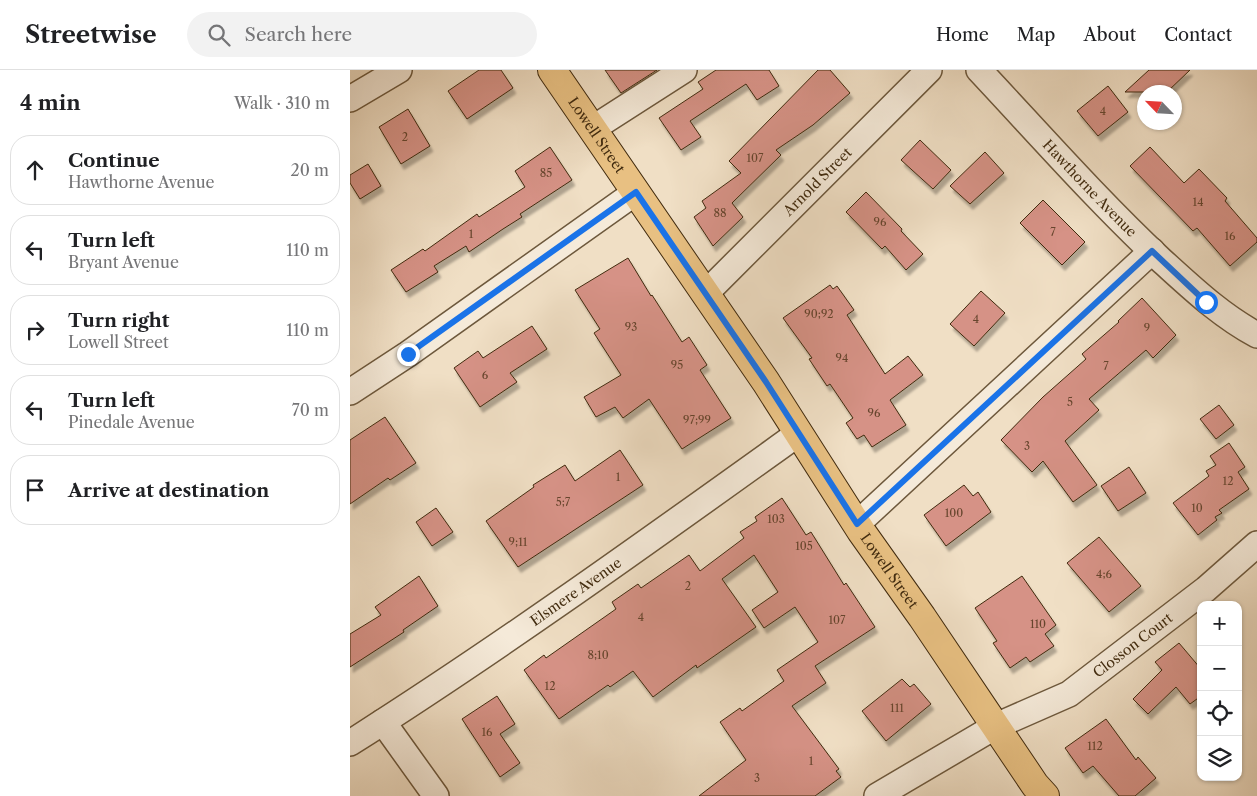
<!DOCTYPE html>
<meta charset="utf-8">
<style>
:root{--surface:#fff;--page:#f2f2f2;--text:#202124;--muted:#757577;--line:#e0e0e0}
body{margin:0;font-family:"Libre Caslon Text",serif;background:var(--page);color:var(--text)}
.controls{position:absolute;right:15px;bottom:15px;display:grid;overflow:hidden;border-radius:10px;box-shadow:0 1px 4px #0004}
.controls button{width:45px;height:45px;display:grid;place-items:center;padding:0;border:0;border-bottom:1px solid var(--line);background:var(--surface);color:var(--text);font:25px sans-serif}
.compass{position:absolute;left:787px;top:15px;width:45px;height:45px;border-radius:50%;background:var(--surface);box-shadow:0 1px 4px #0004;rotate:295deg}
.stop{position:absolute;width:15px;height:15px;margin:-11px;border:4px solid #1a73e8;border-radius:50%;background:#fff}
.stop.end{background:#1a73e8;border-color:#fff;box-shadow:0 1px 5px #0008}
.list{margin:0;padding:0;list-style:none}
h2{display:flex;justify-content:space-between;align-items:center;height:65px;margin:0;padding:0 20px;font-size:21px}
h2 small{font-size:16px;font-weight:400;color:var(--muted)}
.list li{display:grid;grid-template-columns:32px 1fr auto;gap:15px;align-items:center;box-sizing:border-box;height:70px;margin:0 10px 10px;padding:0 10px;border:1px solid var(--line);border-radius:20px}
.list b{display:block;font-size:19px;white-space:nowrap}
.list p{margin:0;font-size:16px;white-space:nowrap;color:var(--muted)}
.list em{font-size:16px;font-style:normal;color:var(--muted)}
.icon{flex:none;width:28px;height:28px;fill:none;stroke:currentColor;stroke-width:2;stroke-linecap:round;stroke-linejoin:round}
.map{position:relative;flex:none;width:907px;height:726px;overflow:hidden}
header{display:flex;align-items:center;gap:30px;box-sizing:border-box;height:70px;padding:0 25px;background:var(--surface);border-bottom:1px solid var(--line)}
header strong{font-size:24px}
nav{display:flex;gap:28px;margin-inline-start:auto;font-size:18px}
.search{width:350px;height:45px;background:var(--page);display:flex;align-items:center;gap:12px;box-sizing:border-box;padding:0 18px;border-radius:28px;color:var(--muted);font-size:19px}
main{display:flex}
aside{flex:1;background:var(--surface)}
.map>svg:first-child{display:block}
</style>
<header>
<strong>Streetwise</strong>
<div class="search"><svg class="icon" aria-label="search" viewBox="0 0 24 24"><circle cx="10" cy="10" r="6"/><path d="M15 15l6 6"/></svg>Search here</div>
<nav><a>Home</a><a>Map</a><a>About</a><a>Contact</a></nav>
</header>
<main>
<aside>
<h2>4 min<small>Walk · 310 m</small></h2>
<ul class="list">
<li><svg class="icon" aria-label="ahead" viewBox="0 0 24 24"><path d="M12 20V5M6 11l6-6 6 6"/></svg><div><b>Continue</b><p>Hawthorne Avenue</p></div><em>20 m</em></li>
<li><svg class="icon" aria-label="left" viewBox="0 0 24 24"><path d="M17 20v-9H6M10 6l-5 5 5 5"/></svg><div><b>Turn left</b><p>Bryant Avenue</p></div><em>110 m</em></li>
<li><svg class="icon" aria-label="right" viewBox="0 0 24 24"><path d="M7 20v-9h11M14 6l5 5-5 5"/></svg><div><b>Turn right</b><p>Lowell Street</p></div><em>110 m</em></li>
<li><svg class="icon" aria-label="left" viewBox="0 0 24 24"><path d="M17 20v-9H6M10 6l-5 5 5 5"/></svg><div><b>Turn left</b><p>Pinedale Avenue</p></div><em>70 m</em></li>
<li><svg class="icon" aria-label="arrive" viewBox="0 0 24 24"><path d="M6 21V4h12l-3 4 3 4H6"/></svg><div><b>Arrive at destination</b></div></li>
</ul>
</aside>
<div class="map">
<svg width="907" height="726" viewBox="0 0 907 726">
<defs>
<filter id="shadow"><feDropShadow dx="3" dy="5.5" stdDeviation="1" flood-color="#0004"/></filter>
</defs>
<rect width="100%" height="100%" fill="#f0dfc5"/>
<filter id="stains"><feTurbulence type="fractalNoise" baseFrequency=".004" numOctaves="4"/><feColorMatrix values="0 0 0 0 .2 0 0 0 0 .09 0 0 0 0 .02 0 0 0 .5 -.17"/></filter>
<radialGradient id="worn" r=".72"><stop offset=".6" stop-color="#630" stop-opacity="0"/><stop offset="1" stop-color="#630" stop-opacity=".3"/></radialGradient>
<path fill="#d69286" stroke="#412b0f" filter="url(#shadow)" d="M129 0H151L163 18 117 49 98 21Z
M255 0H307L271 23Z
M366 0H419L429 16 407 30 396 14 340 51 351 67 331 80 309 48 353 19 348 12Z
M468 0H480L500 23 463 55 426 80 431 85 382 133 393 147 363 176 344 147 356 138 352 131 391 103 379 91Z
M799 0H840L817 22H775Z
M758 16 778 42 748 66 727 41Z
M58 39 80 76 51 94 29 57Z
M570 70 601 100 583 119 551 90Z
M200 77 222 110 170 144 172 147 153 159 119 182 116 176 84 196 88 202 56 222 41 200 73 179 75 181 127 144 129 147 175 117 165 101Z
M800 77 834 113 849 99 877 128 875 131 907 168V172L880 196 847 158 843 161 780 96Z
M635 82 654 103 620 134 600 116Z
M18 94 31 116 10 129 0 113V105Z
M516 122 552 159 551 161 573 184 556 200 535 176 532 179 496 142Z
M693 130 735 172 712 195 670 153Z
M278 188 301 226 302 225 332 272 339 267 357 295 350 300 381 348 332 379 299 329 273 348 265 337 246 347 234 327 271 305 244 263 250 259 225 220Z
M480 215 483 219 487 216 504 240 497 245 535 304 558 286 573 305 540 330 556 355 522 377 514 365 507 369 496 353 503 348 480 314 477 316 459 289 462 288 433 248Z
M631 221 655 243 624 276 600 254Z
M792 228 826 265 803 288 796 280 739 329 749 340 715 371 747 415 723 432 693 391 682 402 651 370 693 327 736 289 732 284 769 252 768 251Z
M182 256 197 279 160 303 167 312 130 337 104 298 128 281 133 288Z
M869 335 884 355 866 369 850 349Z
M35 347 66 393 40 410 38 408 0 434V370Z
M879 373 895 397 888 402 899 419 869 440 872 443 865 447 867 450 848 465 823 433 859 406 856 401 866 395 860 386Z
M270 380 293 415 168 497 136 451 184 417 183 415 215 395 225 411Z
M779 397 796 423 768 441 751 416Z
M614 415 623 426 628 422 641 442 596 476 574 445Z
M432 428 456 465 461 462 494 515 496 513 525 557 465 596 476 613 442 636 489 699 486 701 491 707 465 726H349L396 690 370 652 390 638 392 641 434 611 427 600 468 572 445 537 414 558 402 540 428 522 404 485 372 509 406 557 347 598 346 595 303 627 283 601 260 617 258 615 209 649 174 600 194 585 196 588 266 539 262 532 288 514 291 518 339 485 350 501 394 468 390 462 407 451 405 447Z
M86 438 103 462 82 476 66 452Z
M749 467 791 516 759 542 717 493Z
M69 506 88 536 53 560 54 562 0 597V564L31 545 25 537Z
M672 506 706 555 695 564 704 576 680 592 676 587 660 598 643 573 647 571 625 538Z
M829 573 851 599V626L840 634 826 617 798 644 783 629 812 600 805 592Z
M552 609 560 617 564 614 581 634 536 671 512 641Z
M147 626 165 654 150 664 170 693 150 707 112 649Z
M756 649 786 690 788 687 806 708 785 726H769L743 696 733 703 715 678Z"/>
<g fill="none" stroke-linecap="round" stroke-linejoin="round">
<g stroke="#6d583c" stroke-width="28">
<g id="street">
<path id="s1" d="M629 0C689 64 747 130 811 190 842 218 870 245 907 265"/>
<path d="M0 29 49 0"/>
<path d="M242 59 334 0"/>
<path id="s2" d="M355 224 579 0"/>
<path d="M0 322 58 284 286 122"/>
<path d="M507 454 802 181"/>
<path d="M33 652 86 726"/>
<path id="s3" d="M0 673C153 576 301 469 449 363"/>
<path id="s4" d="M527 726 646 656 719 624 856 519 907 474"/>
</g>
</g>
<g stroke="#412b0f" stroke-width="30">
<g id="primary">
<path id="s5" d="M202 0 416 312 511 461 572 547 685 715 695 726"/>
</g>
</g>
<use href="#street" stroke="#f5ead9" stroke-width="25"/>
<use href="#primary" stroke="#e8c082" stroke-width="28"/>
</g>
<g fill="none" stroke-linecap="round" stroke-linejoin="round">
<path stroke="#1a73e8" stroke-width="6" d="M58 284 286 122 416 312 507 454 802 181 856 232"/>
</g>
<g text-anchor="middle" stroke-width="4" stroke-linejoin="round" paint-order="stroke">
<g font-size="11" fill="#66452d">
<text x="753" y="45">4</text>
<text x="55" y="71">2</text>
<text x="405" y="92">107</text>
<text x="196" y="107">85</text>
<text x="848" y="136">14</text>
<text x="370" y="147">88</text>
<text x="530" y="156">96</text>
<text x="703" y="166">7</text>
<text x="121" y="168">1</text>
<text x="880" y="170">16</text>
<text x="469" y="248">90;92</text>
<text x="626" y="253">4</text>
<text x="281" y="261">93</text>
<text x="797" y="262">9</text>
<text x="492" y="292">94</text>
<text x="327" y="299">95</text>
<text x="756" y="300">7</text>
<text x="135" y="309">6</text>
<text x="720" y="336">5</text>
<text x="524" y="347">96</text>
<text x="347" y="354">97;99</text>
<text x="677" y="380">3</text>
<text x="268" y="411">1</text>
<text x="878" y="415">12</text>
<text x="213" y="436">5;7</text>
<text x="847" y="442">10</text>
<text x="604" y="447">100</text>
<text x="426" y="453">103</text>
<text x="168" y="476">9;11</text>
<text x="454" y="480">105</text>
<text x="754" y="508">4;6</text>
<text x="338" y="520">2</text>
<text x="291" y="551">4</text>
<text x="487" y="554">107</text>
<text x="688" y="558">110</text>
<text x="248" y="589">8;10</text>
<text x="200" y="620">12</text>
<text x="547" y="642">111</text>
<text x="137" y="666">16</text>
<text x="745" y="680">112</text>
<text x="461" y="695">1</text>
<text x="407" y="712">3</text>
</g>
<g font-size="14" fill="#412b0f" stroke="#f5ead9">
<text dy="5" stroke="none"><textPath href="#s5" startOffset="79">Lowell Street</textPath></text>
<text dy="5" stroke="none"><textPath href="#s2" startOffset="159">Arnold Street</textPath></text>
<text dy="5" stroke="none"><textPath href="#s1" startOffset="162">Hawthorne Avenue</textPath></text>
<text dy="5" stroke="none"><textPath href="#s5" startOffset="604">Lowell Street</textPath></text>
<text dy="5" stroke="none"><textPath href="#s3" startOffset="272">Elsmere Avenue</textPath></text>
<text dy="5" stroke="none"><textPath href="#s4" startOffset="298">Closson Court</textPath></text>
</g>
</g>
<rect width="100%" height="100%" filter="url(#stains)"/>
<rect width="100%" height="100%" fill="url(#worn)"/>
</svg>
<div class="controls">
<button>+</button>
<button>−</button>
<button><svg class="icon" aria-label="locate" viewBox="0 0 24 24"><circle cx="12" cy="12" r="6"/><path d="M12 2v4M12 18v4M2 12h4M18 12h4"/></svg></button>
<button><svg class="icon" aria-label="layers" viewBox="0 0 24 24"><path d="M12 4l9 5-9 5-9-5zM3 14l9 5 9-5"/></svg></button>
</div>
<svg class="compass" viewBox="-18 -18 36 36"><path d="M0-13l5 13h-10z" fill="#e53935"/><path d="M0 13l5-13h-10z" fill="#757577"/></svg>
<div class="stop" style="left:856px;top:232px"></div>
<div class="stop end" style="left:58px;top:284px"></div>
</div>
</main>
